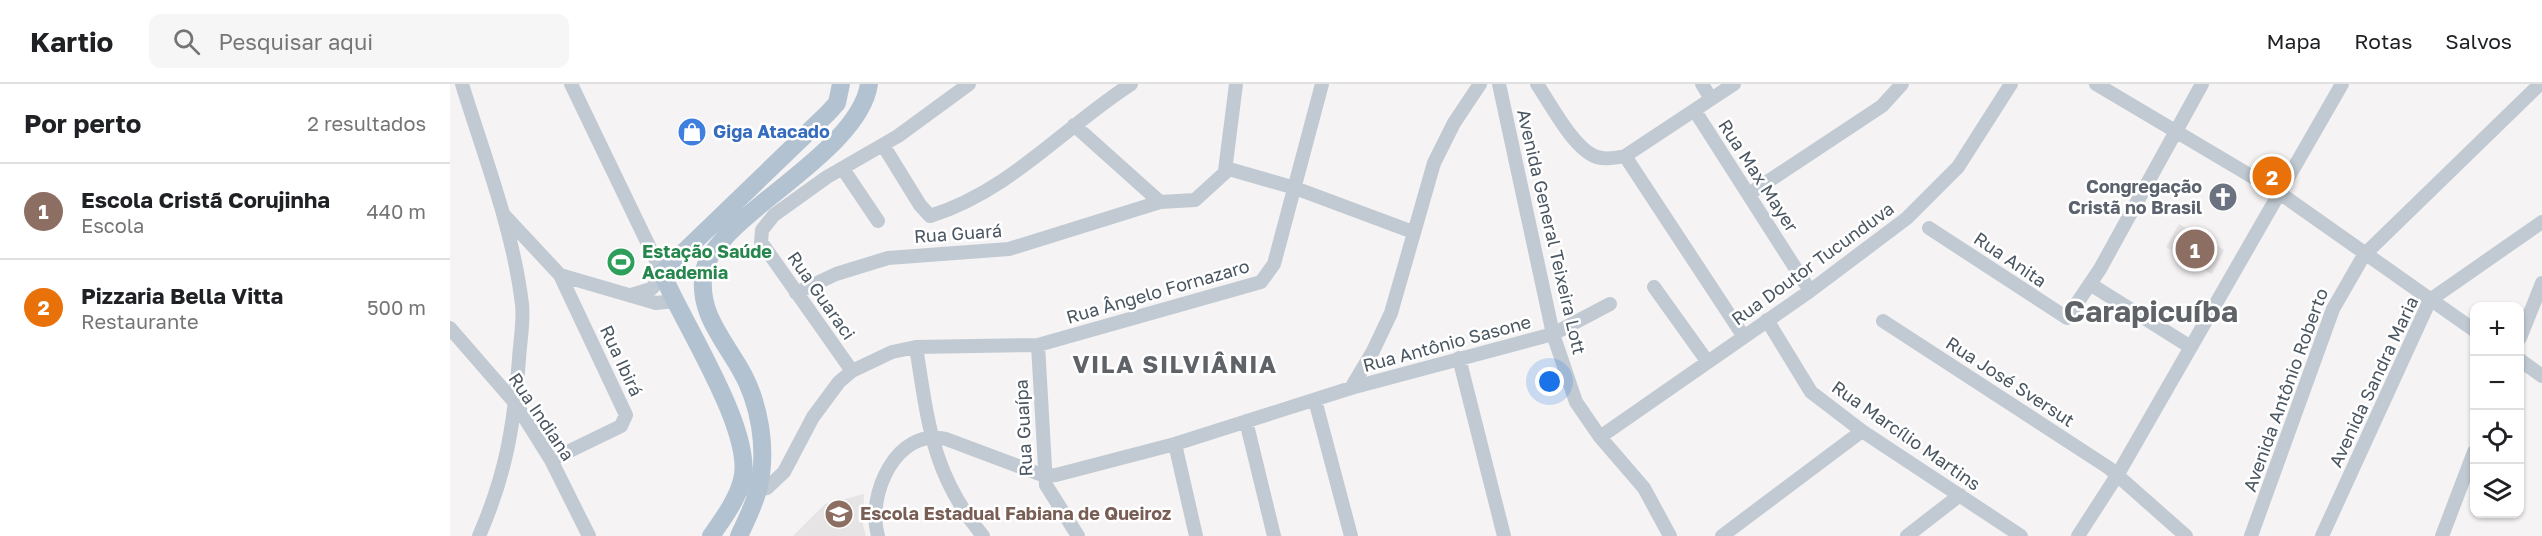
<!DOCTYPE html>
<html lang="pt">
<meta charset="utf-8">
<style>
:root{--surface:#fff;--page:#f6f6f6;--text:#202124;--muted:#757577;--line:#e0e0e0;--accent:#1a73e8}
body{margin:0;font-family:"Golos Text",sans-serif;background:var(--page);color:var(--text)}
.controls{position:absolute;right:18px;bottom:18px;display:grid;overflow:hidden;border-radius:12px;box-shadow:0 2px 4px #0004}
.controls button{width:54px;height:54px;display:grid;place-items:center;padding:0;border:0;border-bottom:2px solid var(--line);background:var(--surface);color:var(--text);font:30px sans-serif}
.you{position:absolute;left:1100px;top:298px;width:21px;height:21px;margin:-15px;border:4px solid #fff;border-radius:50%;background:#1a73e8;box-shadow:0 0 0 9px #1a73e833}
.badge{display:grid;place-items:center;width:39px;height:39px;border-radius:50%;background:var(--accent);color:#fff;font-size:20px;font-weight:700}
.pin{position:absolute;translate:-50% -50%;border:3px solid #fff;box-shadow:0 2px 6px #0006}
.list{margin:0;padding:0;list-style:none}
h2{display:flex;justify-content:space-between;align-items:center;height:78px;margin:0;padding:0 24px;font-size:26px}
h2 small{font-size:20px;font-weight:400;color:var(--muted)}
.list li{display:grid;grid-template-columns:39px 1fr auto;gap:18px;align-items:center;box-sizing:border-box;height:96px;padding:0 24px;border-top:2px solid var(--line)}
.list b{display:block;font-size:22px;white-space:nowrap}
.list p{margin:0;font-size:20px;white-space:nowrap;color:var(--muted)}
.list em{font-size:20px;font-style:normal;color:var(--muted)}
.icon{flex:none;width:33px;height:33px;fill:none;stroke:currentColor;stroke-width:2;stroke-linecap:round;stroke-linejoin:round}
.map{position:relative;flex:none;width:2092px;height:452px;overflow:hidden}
header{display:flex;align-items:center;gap:36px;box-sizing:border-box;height:84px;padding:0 30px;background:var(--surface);border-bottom:2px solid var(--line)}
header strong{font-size:28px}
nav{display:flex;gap:33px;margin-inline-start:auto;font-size:21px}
.search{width:420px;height:54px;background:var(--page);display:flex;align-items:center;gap:15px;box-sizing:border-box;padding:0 21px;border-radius:12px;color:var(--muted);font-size:22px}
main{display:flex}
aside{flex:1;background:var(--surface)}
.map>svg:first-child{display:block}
</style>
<header>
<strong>Kartio</strong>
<div class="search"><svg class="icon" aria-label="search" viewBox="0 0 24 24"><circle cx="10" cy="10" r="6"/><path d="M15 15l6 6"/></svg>Pesquisar aqui</div>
<nav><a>Mapa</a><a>Rotas</a><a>Salvos</a></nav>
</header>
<main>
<aside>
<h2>Por perto<small>2 resultados</small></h2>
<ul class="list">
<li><span class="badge" style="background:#8d6e63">1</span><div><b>Escola Cristã Corujinha</b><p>Escola</p></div><em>440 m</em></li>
<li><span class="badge" style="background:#e8710a">2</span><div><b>Pizzaria Bella Vitta</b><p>Restaurante</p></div><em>500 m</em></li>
</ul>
</aside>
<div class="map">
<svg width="2092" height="452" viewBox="0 0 2092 452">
<rect width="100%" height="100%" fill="#f5f3f3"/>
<path fill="#e6e4e5" d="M1729 140 1774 166 1762 190 1716 163Z
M414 410 413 441 416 452H343L375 420Z"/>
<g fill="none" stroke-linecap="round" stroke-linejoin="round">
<path stroke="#c1cad2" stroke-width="14" d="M12 0C34 72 63 145 72 220 74 238 70 257 69 275 64 342 56 390 29 452
M121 0 212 189
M1049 0 1103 250 1126 318 1150 353 1194 404 1220 452
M1087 0C1100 19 1124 66 1147 73 1156 76 1166 74 1175 72L1284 0
M1252 0 1261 15
M1646 0 1828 108 2024 246
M1245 27 1360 207
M624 41 710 118
M433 61 470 121 480 132C560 107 613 44 681 0
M1175 72 1294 253
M393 85 428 137
M775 87 786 0
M1299 110 1432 22 1452 0
M54 131 110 191 206 219 225 217
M1479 144 1617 234 1650 185 1752 0
M1640 200 1739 262
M1204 203 1257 277
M346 209 386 190 438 174 559 165 710 118 745 116 779 85 845 104 963 148
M181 211 201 205 213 193
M1317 236 1361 308 1412 347 1571 452
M1433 237 1659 384 1736 452
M0 244 66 320 101 376 139 452
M2070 254 2092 199
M588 261 596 401 628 452
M466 263C478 338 482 391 533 452
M1009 274 1054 452
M2070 276 2092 292
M402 287 311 158 312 146 324 131 377 93 448 52 519 0
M901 304 923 267 941 229 984 79 1004 39 1030 0
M865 316 901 452
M796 337 824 452
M1150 353 1360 207 1457 134 1508 83 1561 0
M725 360 746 452
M101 376 171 342 176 331 110 191
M302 408 317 404 334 388 363 333 389 298 402 287 442 268 466 263 588 261 811 198 824 180 872 0
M428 452C416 410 447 343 496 355L595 392 606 391 725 360 901 304 1103 250 1160 220
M1272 452 1412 347
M1457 452 1510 411
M1628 452 1668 390 1892 0
M1801 452 1883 225 1914 171 2090 0
M1872 452 1980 216 2092 138
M1992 452 2024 368"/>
<path stroke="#b3c2d1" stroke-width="18" d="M261 452C273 435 287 416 292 396 305 348 232 238 212 189L378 29 387 19 391 0
M289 452C296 437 304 421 308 406 318 366 310 318 289 283 271 252 247 226 254 187 257 173 269 160 278 150 316 109 411 56 419 0"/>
</g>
<defs>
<g id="shop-disc" transform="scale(1.5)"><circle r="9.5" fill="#3f7fe0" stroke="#fff"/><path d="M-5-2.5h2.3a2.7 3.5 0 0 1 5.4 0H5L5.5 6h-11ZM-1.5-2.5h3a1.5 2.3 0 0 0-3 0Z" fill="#fff"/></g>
<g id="church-disc" transform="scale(1.5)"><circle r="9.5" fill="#6b7280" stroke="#fff"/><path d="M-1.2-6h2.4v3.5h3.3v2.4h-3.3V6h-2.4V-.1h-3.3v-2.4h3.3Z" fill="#fff"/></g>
<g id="stadium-disc" transform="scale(1.5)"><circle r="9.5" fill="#2e9e5b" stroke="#fff"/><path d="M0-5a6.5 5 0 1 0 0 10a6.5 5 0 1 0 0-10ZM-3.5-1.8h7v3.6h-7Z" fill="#fff"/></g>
<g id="school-disc" transform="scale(1.5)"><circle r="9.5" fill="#8d6e63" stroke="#fff"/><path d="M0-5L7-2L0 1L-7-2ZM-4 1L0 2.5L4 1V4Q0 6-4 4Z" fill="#fff"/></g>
</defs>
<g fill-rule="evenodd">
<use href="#shop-disc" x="242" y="48"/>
<use href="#church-disc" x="1773" y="113"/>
<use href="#stadium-disc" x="171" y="178"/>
<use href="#school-disc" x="389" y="430"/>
</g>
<g text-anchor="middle" stroke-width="5" stroke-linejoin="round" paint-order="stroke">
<g font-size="18" font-weight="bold" fill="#366cbe" stroke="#fff" text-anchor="start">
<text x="263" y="54">Giga Atacado</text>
</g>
<g font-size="18" fill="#4a5661" stroke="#fff">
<text transform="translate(1308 92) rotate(57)" y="6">Rua Max Mayer</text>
<text transform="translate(1101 148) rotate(77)" y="6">Avenida General Teixeira Lott</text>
<text transform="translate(508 150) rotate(-4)" y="6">Rua Guará</text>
<text transform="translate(1560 176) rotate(34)" y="6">Rua Anita</text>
<text transform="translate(1363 180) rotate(-36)" y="6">Rua Doutor Tucunduva</text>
<text transform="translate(708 208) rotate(-16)" y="6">Rua Ângelo Fornazaro</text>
<text transform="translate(371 212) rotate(55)" y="6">Rua Guaraci</text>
<text transform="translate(997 260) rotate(-15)" y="6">Rua Antônio Sasone</text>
<text transform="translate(171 277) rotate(65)" y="6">Rua Ibirá</text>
<text transform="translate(1560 298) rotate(33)" y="6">Rua José Sversut</text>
<text transform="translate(1924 298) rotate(-65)" y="6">Avenida Sandra Maria</text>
<text transform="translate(1836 306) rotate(-70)" y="6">Avenida Antônio Roberto</text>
<text transform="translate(91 333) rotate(56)" y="6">Rua Indiana</text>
<text transform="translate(574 344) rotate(-93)" y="6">Rua Guaípa</text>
<text transform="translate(1456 352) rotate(35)" y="6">Rua Marcílio Martins</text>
</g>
<g font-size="18" font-weight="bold" fill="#5b616d" stroke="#fff" text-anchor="end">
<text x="1752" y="109">Congregação<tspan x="1752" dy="21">Cristã no Brasil</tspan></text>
</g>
<g font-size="18" font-weight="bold" fill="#27864d" stroke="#fff" text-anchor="start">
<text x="192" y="174">Estação Saúde<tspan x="192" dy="21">Academia</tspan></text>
</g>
<g font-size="18" font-weight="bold" fill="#785e54" stroke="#fff" text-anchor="start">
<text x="410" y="436">Escola Estadual Fabiana de Queiroz</text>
</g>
<g font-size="24" font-weight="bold" letter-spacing="1.5" fill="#5f6368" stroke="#fff">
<text x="725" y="289">VILA SILVIÂNIA</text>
</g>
<g font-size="30" font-weight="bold" fill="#5f6368" stroke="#fff">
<text x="1701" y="238">Carapicuíba</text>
</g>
</g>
</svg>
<div class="controls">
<button>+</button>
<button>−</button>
<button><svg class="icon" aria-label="locate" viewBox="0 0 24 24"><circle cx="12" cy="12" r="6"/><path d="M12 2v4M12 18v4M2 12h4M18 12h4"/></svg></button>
<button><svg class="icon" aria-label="layers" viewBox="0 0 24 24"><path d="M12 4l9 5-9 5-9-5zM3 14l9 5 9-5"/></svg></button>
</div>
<div class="you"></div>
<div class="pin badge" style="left:1745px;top:165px;background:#8d6e63">1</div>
<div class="pin badge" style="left:1822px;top:92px;background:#e8710a">2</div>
</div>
</main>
